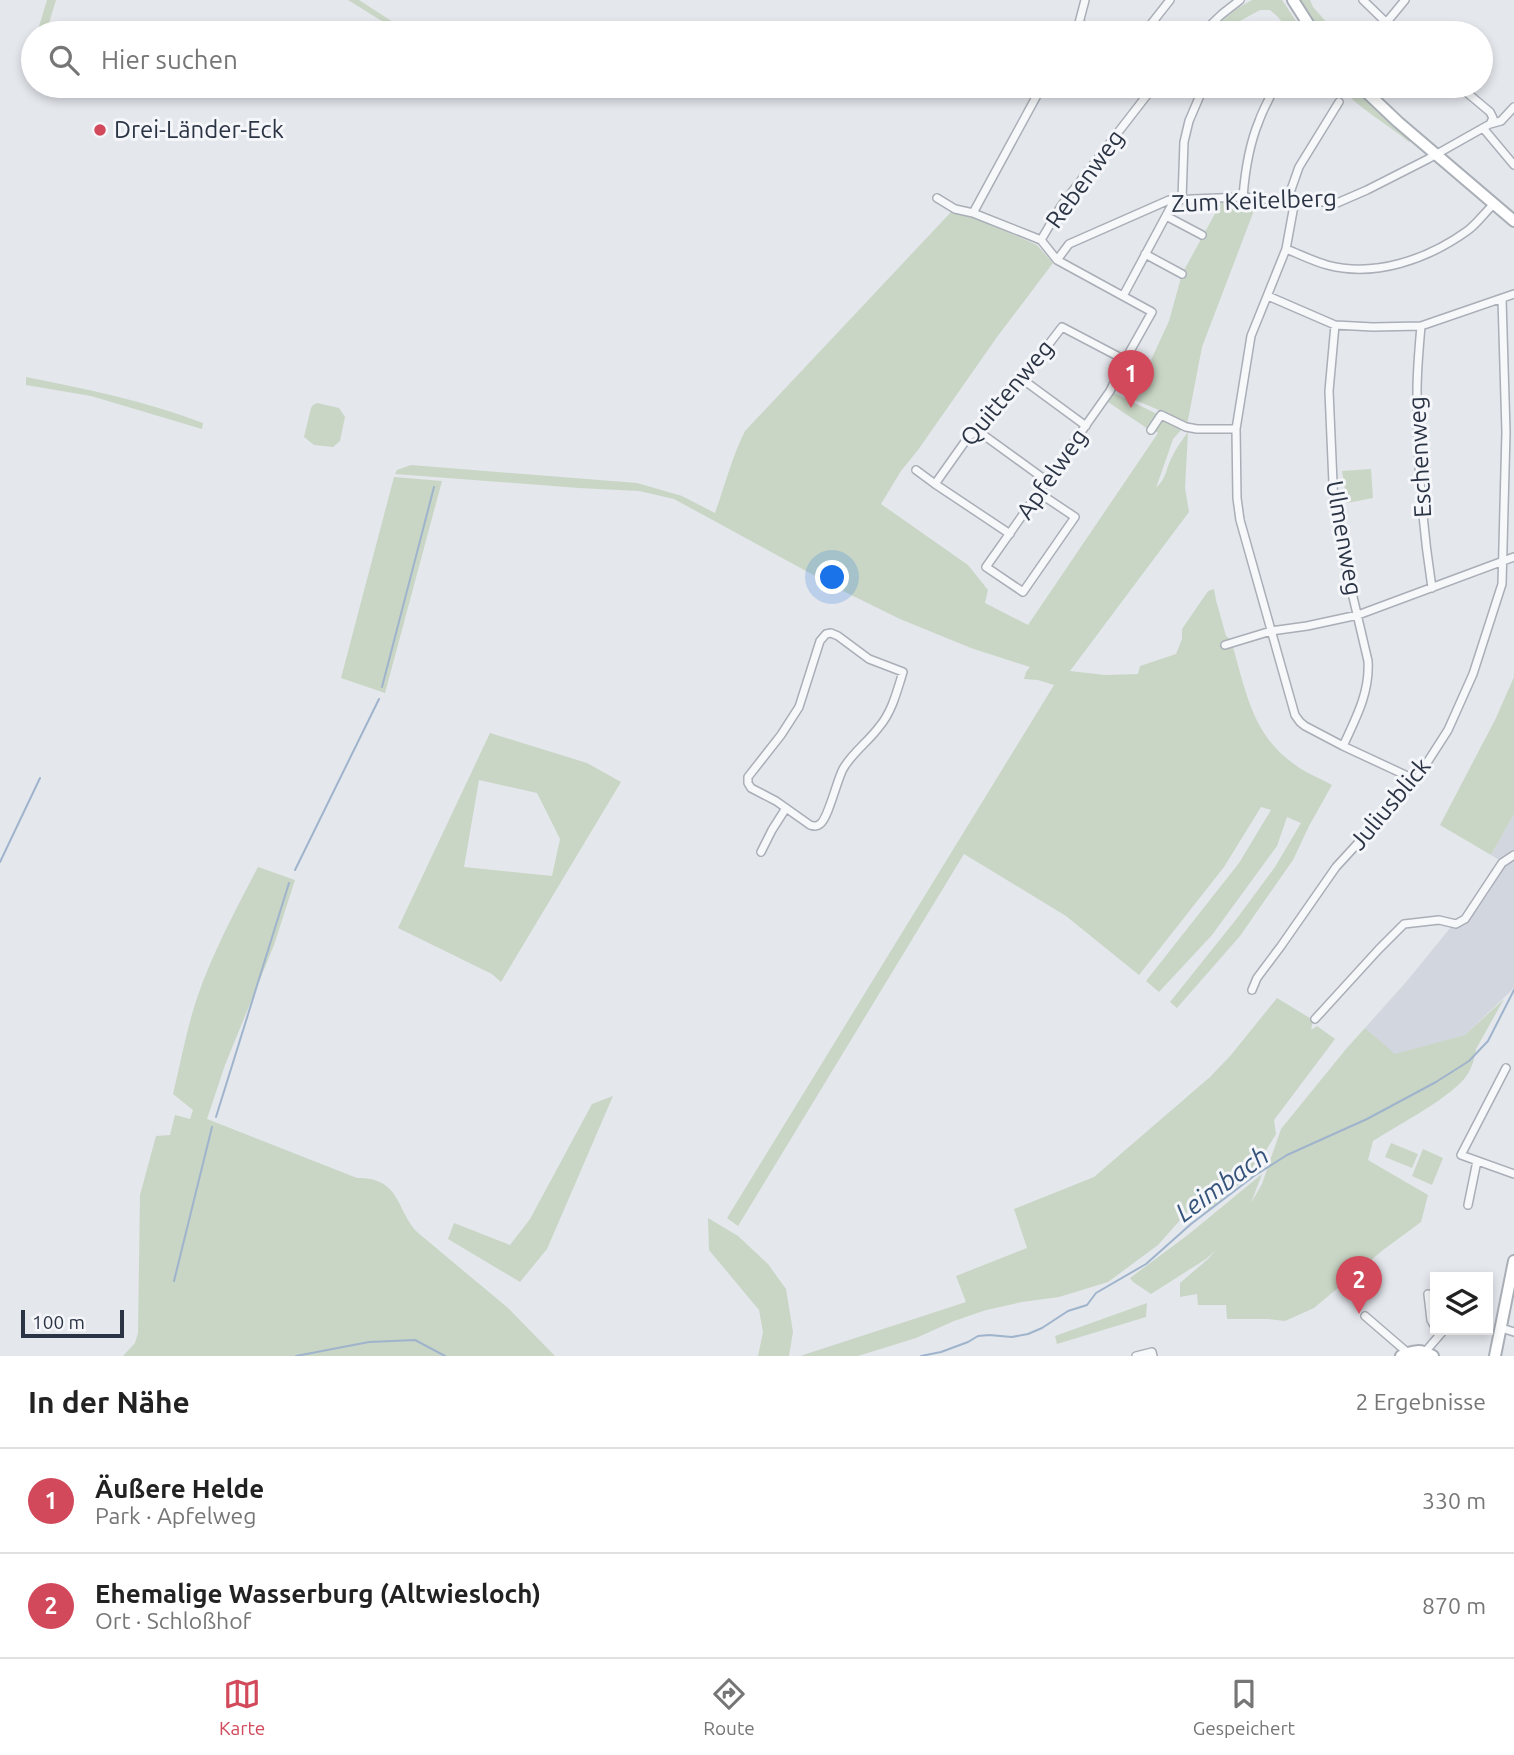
<!DOCTYPE html>
<html lang="de">
<meta charset="utf-8">
<style>
:root{--surface:#fff;--page:#f2f2f2;--text:#222;--muted:#767676;--line:#e0e0e0;--accent:#d1495b}
body{margin:0;font-family:Ubuntu,sans-serif;background:var(--page);color:var(--text)}
.controls{position:absolute;right:21px;bottom:21px;display:grid;overflow:hidden;border-radius:0px;box-shadow:0 4px 10px #0003}
.controls button{width:63px;height:63px;display:grid;place-items:center;padding:0;border:0;border-bottom:2px solid var(--line);background:var(--surface);color:var(--text);font:35px sans-serif}
.scale{position:absolute;left:21px;bottom:18px;width:103px;box-sizing:border-box;padding-left:7px;border:4px solid #2b3445;border-top:0;font-size:19px;line-height:24px;white-space:nowrap;color:#2b3445;-webkit-text-stroke:5px #f4f6f9;paint-order:stroke}
.you{position:absolute;left:833px;top:578px;width:24px;height:24px;margin:-18px;border:5px solid #fff;border-radius:50%;background:#1a73e8;box-shadow:0 0 0 10px #1a73e833}
.badge{display:grid;place-items:center;width:46px;height:46px;border-radius:50%;background:var(--accent);color:#fff;font-size:23px;font-weight:700}
.pin{position:absolute;translate:-50% -58px;filter:drop-shadow(0 2px 4px #0008)}
.pin::after{content:'';position:absolute;top:37px;width:24px;height:21px;background:inherit;clip-path:polygon(0 0,100% 0,50% 100%)}
.list{margin:0;padding:0;list-style:none}
h2{display:flex;justify-content:space-between;align-items:center;height:91px;margin:0;padding:0 28px;font-size:30px}
h2 small{font-size:23px;font-weight:400;color:var(--muted)}
.list li{display:grid;grid-template-columns:46px 1fr auto;gap:21px;align-items:center;box-sizing:border-box;height:105px;padding:0 28px;border-top:2px solid var(--line)}
.list b{display:block;font-size:26px;white-space:nowrap}
.list p{margin:0;font-size:23px;white-space:nowrap;color:var(--muted)}
.list em{font-size:23px;font-style:normal;color:var(--muted)}
.icon{flex:none;width:38px;height:38px;fill:none;stroke:currentColor;stroke-width:2;stroke-linecap:round;stroke-linejoin:round}
.map{position:relative;flex:none;width:1514px;height:1356px;overflow:hidden}
.search{position:absolute;background:var(--surface);box-shadow:0 4px 10px #0003;left:21px;right:21px;top:21px;height:77px;display:flex;align-items:center;gap:18px;box-sizing:border-box;padding:0 24px;border-radius:38px;color:var(--muted);font-size:26px}
.sheet{height:301px;background:var(--surface)}
nav{display:flex;justify-content:space-around;align-items:center;box-sizing:border-box;height:98px;border-top:2px solid var(--line);background:var(--surface);font-size:19px;color:var(--muted)}
nav a{display:grid;justify-items:center;gap:4px}
nav .on{color:var(--accent)}
.map>svg:first-child{display:block}
</style>
<div class="map">
<svg width="1514" height="1356" viewBox="0 0 1514 1356">
<rect width="100%" height="100%" fill="#e4e7ec"/>
<path fill="#d2d6de" d="M1514 814V988L1465 1035 1395 1055 1365 1028 1407 981 1451 927 1465 925 1488 894 1506 864 1491 855Z"/>
<path fill="#c9d6c5" fill-rule="evenodd" d="M47 0H56L46 33H37Z
M348 0H359L410 33H401Z
M1252 0H1282L1304 33H1291L1278 17 1270 10H1260L1218 33H1206L1238 8Z
M1299 0H1310L1313 7 1336 33H1319Z
M1339 86H1350L1411 140 1409 142C1386 123 1359 109 1339 86Z
M1223 199 1258 200 1202 347 1187 425 1161 411 1133 399 1169 321 1182 274Z
M952 211 982 221 1037 245 1053 263 997 337 918 450 901 471 881 504 968 565 988 590 985 603 1028 625 1158 433 1154 430 1161 421 1168 422 1182 429 1173 439 1156 488C1168 476 1165 470 1172 457 1176 448 1182 440 1188 432L1185 488 1189 512 1070 671 1105 675 1138 674 1140 666 1176 654 1182 639V629L1208 591 1214 589 1216 600 1226 636 1231 640C1245 687 1251 734 1294 764 1305 773 1320 778 1332 785L1309 826 1293 860 1240 936 1177 1008 1170 1002 1238 917 1275 867 1301 823 1287 817 1277 846 1212 935 1159 992 1146 981 1239 863 1271 810 1261 807 1224 867 1139 975 1066 916 964 854 738 1226 727 1218 1054 685 1038 680 1024 679 1026 672 1030 667 971 648 900 619 839 589 674 499 639 491 579 488 395 474 397 470 411 465 637 483 682 496 715 513C725 485 732 457 745 431Z
M26 377C86 389 146 401 203 423L202 429 91 396 26 385Z
M1114 393 1157 414 1148 429 1108 402Z
M317 403 339 408 345 417 340 441 333 447 314 445 304 437 311 408 313 405Z
M1371 469 1373 498 1347 503 1342 471Z
M394 477 442 481 385 693 341 678Z
M1514 677V814L1491 855 1440 825 1495 720Z
M490 733 587 763 621 782 501 982 492 974 398 928ZM479 780 537 793 560 839 552 876 464 867Z
M258 867 295 880 274 945 225 1065 207 1119 357 1178C401 1178 395 1208 417 1232L508 1308 555 1356H123L135 1343 138 1333 140 1195 156 1136 170 1135 175 1115 190 1119 193 1110 173 1094C181 1061 187 1027 198 995 214 950 236 909 258 867Z
M1277 998 1313 1020 1311 1030 1317 1026 1335 1039 1274 1120 1276 1134 1253 1172 1209 1210 1197 1201 1158 1245 1108 1282 1059 1297 1022 1302 986 1310 954 1321 916 1338 858 1356H800L966 1302 956 1276 1027 1248 1014 1209 1094 1177 1210 1077 1231 1055Z
M1504 999 1476 1049C1475 1057 1472 1068 1467 1075 1454 1096 1396 1126 1373 1141L1368 1160 1428 1195 1421 1222 1383 1250 1314 1308 1285 1321 1268 1319H1227L1226 1305H1198L1197 1294 1180 1297V1283L1208 1259 1216 1250 1206 1259 1151 1294 1133 1282 1130 1278 1189 1234 1262 1174 1251 1203 1262 1184 1281 1129 1346 1049 1365 1028 1395 1054 1465 1035Z
M613 1096 547 1249 520 1282 448 1239 454 1223 510 1245 530 1219 592 1104Z
M1391 1143 1418 1154 1412 1168 1385 1157Z
M1423 1149 1443 1158 1432 1185 1412 1176Z
M708 1218 738 1236 768 1264 786 1289 793 1332 789 1356H758L763 1332 759 1310 709 1250Z
M1147 1303 1146 1317 1057 1344 1055 1336Z"/>
<g fill="none" stroke-linecap="round" stroke-linejoin="round">
<path stroke="#9fb4cc" stroke-width="2" d="M382 687 434 487
M0 862 40 778
M295 870 379 699
M216 1117 289 883
M174 1281 212 1127
M296 1356 369 1342 415 1340 445 1356
M921 1356 941 1352 968 1342 978 1336 989 1335 1012 1337 1028 1334 1042 1328 1068 1311 1087 1305 1096 1293 1146 1264 1191 1224 1254 1176 1287 1155 1367 1119 1436 1082 1469 1061 1488 1041 1514 990"/>
<g stroke="#a9aeb7" stroke-width="10">
<path id="minor" d="M1363 0 1397 33
M1079 23 1085 0
M1386 23 1405 0
M1072 33 1079 23 1098 33
M1144 33 1170 0
M1202 33 1222 14 1240 0
M1459 86 1490 112 1493 118 1490 124
M1483 128 1514 165
M1243 197C1245 171 1249 145 1259 121 1263 109 1270 98 1275 86
M937 198 955 209 973 213 1041 240
M1182 199 1184 142 1189 121 1204 86
M1295 200 1286 249 1251 336 1236 429 1237 498 1240 520 1295 715 1300 722 1305 726 1343 746 1416 780
M1287 201 1299 167 1339 102
M973 213 1042 86
M1166 216 1202 235
M1041 240 1061 206 1154 86
M1286 249C1299 254 1313 261 1327 265 1375 278 1428 259 1467 231 1477 224 1485 212 1494 204
M1145 254 1182 274
M1057 260 1069 244 1169 200 1243 197 1287 201 1295 200 1337 203 1367 190 1428 159 1490 124 1501 121 1514 107
M1123 296 1175 199
M1268 296 1335 325 1373 327 1421 326 1514 294
M1335 325 1329 391 1334 506 1342 550 1368 661C1370 692 1356 718 1343 746
M1421 326C1419 348 1417 370 1417 392 1417 457 1422 523 1432 588
M1022 379 1086 426
M1151 430 1161 415 1186 427 1197 429H1236
M978 431 1047 481
M916 470 935 484
M1039 493 1075 517 1023 592 986 567 1110 391 1125 360 1152 312 1057 260 1041 240
M1010 534 935 484 969 436 978 431 1018 377 1022 379 1062 327 1125 360
M831 633 838 636 869 659 903 672C897 691 892 712 879 727 868 742 852 753 843 769 837 780 828 819 820 824 816 827 814 826 810 825L776 801 751 788 748 783V777L781 735 799 707 820 641 826 634Z
M1225 645 1271 631 1307 626 1358 615 1514 557
M761 852 772 830 786 808
M1252 990 1257 978 1281 946 1336 867 1416 780 1448 730 1473 674 1502 584 1506 432 1502 299
M1315 1019 1379 949 1404 924 1439 920 1456 924 1465 919 1502 863 1514 855
M1506 1068 1461 1155 1514 1174
M1468 1205 1477 1161
M1428 1294 1431 1320 1435 1327
M1365 1316 1408 1353
M1501 1328 1514 1332
M1425 1352 1444 1330
M1136 1356 1152 1352 1153 1356"/>
</g>
<g stroke="#a9aeb7" stroke-width="14">
<path id="secondary" d="M1293 0 1314 33
M1360 86 1398 122 1514 221
M1401 1356C1413 1350 1421 1349 1433 1356
M1495 1356 1514 1261"/>
</g>
<use href="#minor" stroke="#f7f8fa" stroke-width="7"/>
<use href="#secondary" stroke="#fff" stroke-width="10"/>
</g>
<circle fill="#d1495b" stroke="#f4f6f9" stroke-width="2.5" cx="100" cy="130" r="7"/>
<g text-anchor="middle" stroke-width="6" stroke-linejoin="round" paint-order="stroke">
<g font-size="24" fill="#2b3445" stroke="#f4f6f9" text-anchor="start">
<text x="114" y="138">Drei-Länder-Eck</text>
</g>
<g font-size="24" fill="#2b3445" stroke="#f4f6f9">
<text transform="translate(1085 179) rotate(-54)" y="8">Rebenweg</text>
<text transform="translate(1254 201) rotate(-2)" y="8">Zum Keitelberg</text>
<text transform="translate(1007 393) rotate(-50)" y="8">Quittenweg</text>
<text transform="translate(1420 457) rotate(-93)" y="8">Eschenweg</text>
<text transform="translate(1052 474) rotate(-55)" y="8">Apfelweg</text>
<text transform="translate(1344 538) rotate(80)" y="8">Ulmenweg</text>
<text transform="translate(1390 804) rotate(-50)" y="8">Juliusblick</text>
</g>
<g font-size="26" font-style="italic" fill="#34527a" stroke="#f4f6f9">
<text transform="translate(1222 1184) rotate(-36)" y="9">Leimbach</text>
</g>
</g>
</svg>
<div class="controls">
<button><svg class="icon" aria-label="layers" viewBox="0 0 24 24"><path d="M12 4l9 5-9 5-9-5zM3 14l9 5 9-5"/></svg></button>
</div>
<div class="scale">100 m</div>
<div class="you"></div>
<div class="pin badge" style="left:1131px;top:408px">1</div>
<div class="pin badge" style="left:1359px;top:1314px">2</div>
<div class="search"><svg class="icon" aria-label="search" viewBox="0 0 24 24"><circle cx="10" cy="10" r="6"/><path d="M15 15l6 6"/></svg>Hier suchen</div>
</div>
<section class="sheet">
<h2>In der Nähe<small>2 Ergebnisse</small></h2>
<ul class="list">
<li><span class="badge">1</span><div><b>Äußere Helde</b><p>Park · Apfelweg</p></div><em>330 m</em></li>
<li><span class="badge">2</span><div><b>Ehemalige Wasserburg (Altwiesloch)</b><p>Ort · Schloßhof</p></div><em>870 m</em></li>
</ul>
</section>
<nav>
<a class="on"><svg class="icon" aria-label="map" viewBox="0 0 24 24"><path d="M3 6l6-2 6 2 6-2v14l-6 2-6-2-6 2zM9 4v14M15 6v14"/></svg>Karte</a>
<a><svg class="icon" aria-label="directions" viewBox="0 0 24 24"><path d="M12 3l9 9-9 9-9-9zM9 14v-3h6M13 9l2 2-2 2"/></svg>Route</a>
<a><svg class="icon" aria-label="saved" viewBox="0 0 24 24"><path d="M7 4h10v16l-5-4-5 4z"/></svg>Gespeichert</a>
</nav>
